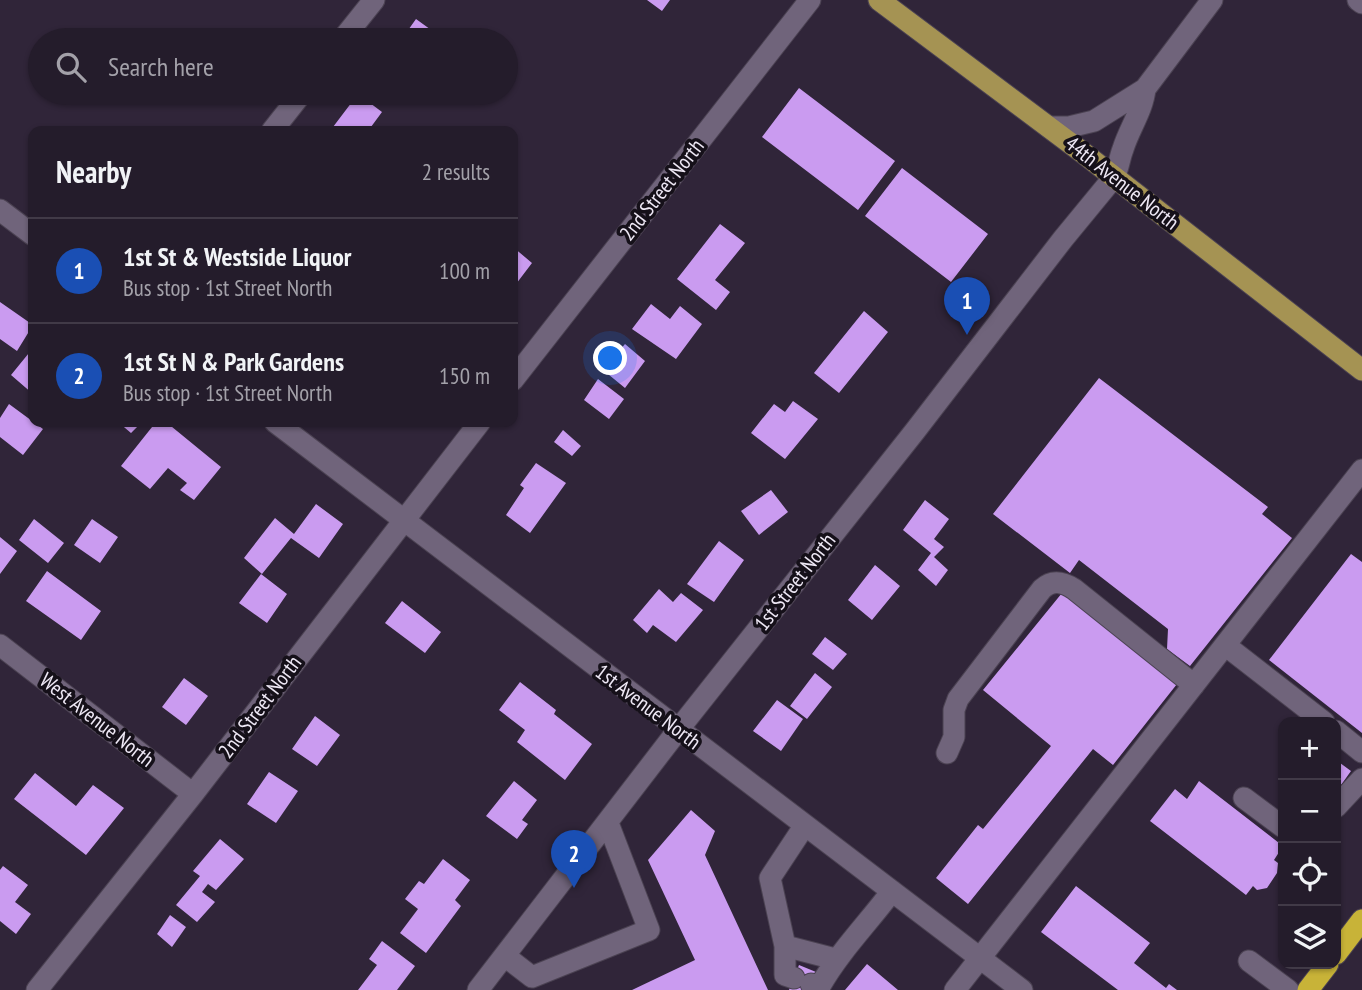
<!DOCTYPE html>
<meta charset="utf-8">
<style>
:root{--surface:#241c2b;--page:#302937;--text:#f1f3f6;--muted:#a3a1a9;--line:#413a47;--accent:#ceb837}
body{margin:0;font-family:"PT Sans Narrow",sans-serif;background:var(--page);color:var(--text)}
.controls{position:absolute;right:21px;bottom:21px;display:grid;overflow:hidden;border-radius:14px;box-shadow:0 2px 5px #0004}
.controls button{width:63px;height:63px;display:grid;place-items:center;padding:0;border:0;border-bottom:2px solid var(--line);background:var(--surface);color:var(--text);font:35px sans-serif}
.you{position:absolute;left:611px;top:359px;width:24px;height:24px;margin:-18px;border:5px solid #fff;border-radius:50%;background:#1a73e8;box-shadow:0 0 0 10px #1a73e833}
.badge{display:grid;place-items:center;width:46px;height:46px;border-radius:50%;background:var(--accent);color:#fff;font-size:23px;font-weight:700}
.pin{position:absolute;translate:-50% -58px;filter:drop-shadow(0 2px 4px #0008)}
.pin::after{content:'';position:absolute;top:37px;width:24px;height:21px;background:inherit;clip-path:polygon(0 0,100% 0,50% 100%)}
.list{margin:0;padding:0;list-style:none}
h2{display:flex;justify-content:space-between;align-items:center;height:91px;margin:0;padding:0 28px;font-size:30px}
h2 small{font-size:23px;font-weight:400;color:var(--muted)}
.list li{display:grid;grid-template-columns:46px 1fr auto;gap:21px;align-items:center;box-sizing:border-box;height:105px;padding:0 28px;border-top:2px solid var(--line)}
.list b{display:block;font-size:26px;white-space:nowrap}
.list p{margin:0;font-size:23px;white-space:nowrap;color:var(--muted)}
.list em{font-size:23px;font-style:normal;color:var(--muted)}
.icon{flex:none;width:38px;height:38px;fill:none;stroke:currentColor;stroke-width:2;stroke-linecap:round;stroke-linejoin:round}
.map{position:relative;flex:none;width:1362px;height:990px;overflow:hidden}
.search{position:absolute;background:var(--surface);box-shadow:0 2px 5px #0004;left:28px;top:28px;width:490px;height:77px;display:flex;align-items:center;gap:18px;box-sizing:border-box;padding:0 24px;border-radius:38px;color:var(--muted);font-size:26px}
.panel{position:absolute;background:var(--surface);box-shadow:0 2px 5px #0004;left:28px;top:126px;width:490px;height:301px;border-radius:14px}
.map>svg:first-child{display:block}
</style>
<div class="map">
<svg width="1362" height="990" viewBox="0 0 1362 990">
<rect width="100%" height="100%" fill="#302539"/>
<path fill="#ca9bf0" d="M647 0H670L662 11Z
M416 19 445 40H401Z
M475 31 487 40H469Z
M799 88 895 161 858 210 762 137Z
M358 94 382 112 368 131H338L333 127Z
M902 168 988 234 951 282 865 216Z
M720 224 745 243 715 280 730 292 716 310 677 279Z
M513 247 532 263 513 288Z
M0 302 33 325 17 351 0 339Z
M651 304 670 319 680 306 702 324 676 359 632 329Z
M864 311 888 332 839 393 814 373Z
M625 344 645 361 625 388 603 370Z
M33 348V394L11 375Z
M1099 378 1268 507 1262 514 1292 538 1190 666 1167 649 1168 629 1079 560 1070 573 993 514Z
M598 379 624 399 609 419 584 400Z
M793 401 818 419 785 459 751 433 774 404 785 412Z
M9 404 43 429 23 455 0 437V418Z
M118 422H142L131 433Z
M156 422H166L221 467 194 500 180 490 187 483 168 468 150 489 121 466Z
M563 430 581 446 572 456 554 442Z
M536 463 566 483 530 533 506 515 524 488 520 485Z
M771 490 788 512 759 535 741 511Z
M925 500 949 519 934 539 944 547 934 557 948 570 936 586 918 570 931 553 903 530Z
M316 504 343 524 319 558 291 538 262 574 244 558 275 518 294 534Z
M34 519 64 543 48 563 19 540Z
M92 519 118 537 100 563 74 545Z
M0 537 17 551 0 574Z
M719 541 744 560 714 602 687 584Z
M1351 554 1362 562V733L1269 660Z
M875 565 900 586 872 620 848 600Z
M47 571 101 611 81 640 26 601Z
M261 574 287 594 267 623 239 603Z
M659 589 673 602 681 593 703 610 676 642 653 625 647 633 633 620Z
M1062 593 1177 684 1113 765 1093 749 968 904 936 878 978 825 983 829 1051 746 983 690Z
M402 601 441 632 425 653 385 623Z
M825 637 847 654 833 670 812 654Z
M815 673 832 687 807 719 790 706Z
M184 678 208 696 186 725 162 707Z
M520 682 556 710 554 714 592 744 565 780 517 742 525 730 499 710Z
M777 700 803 719 781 751 753 731Z
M315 716 340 735 317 766 292 749Z
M1336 760 1351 771 1336 792Z
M269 772 298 791 276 823 247 804Z
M35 773 76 806 93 785 124 808 86 855 14 799Z
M514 781 537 800 522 820 528 824 517 839 486 816Z
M1199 781 1283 846 1274 860 1278 863 1277 873 1267 888 1257 890 1253 886 1246 895 1150 821 1175 789 1187 799Z
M691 810 715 831 705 855 768 990H632L695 960 648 860Z
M220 839 244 859 216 890 208 884 202 892 215 902 197 922 176 905 200 876 193 871Z
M443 859 470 880 455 900 461 906 426 953 400 933 418 909 405 899 419 881 424 884Z
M3 866 28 885 15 902 31 914 16 934 0 921V870Z
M1076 886 1150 943 1134 963 1166 988 1169 984 1177 990H1118L1041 932Z
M170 915 186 927 172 947 157 934Z
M382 941 415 966 397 990H358L377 965 369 959Z
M867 964 898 990H845Z
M799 965 816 972 809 990H789Z"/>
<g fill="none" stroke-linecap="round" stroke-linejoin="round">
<g stroke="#4b4252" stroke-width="23">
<path id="minor" d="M1358 0 1362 3
M342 40 374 0
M1049 127H1069L1094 121 1145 89 1212 0
M272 131 302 93
M0 210 33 235
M513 380 810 0
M275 422 1022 990
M0 645 193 794
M1225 645 1324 722
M1336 731 1362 752
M947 753 954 737V710L958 699 1042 589C1053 579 1063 582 1074 589L1194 685
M1244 798 1283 827
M1336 807 1362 779
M785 946 835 959
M505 956 532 977 649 930 608 823
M1249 961 1288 990
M794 978 785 975V946L770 878 805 825
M811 984 820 986C840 951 868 923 892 891
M37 990 193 794 480 422
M478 990 678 730 915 431 1063 239 1114 177C1119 168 1119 159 1123 149 1129 129 1143 110 1145 89
M955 990 1362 470"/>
</g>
<g stroke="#4b4252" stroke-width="23">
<path id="major" d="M879 0 1082 152 1362 370"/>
</g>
<g stroke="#4b4252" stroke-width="23">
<path id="highway" d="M1336 954 1362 920
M1308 990 1328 964"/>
</g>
<use href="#minor" stroke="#70647b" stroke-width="21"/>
<use href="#major" stroke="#a59353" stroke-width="21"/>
<use href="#highway" stroke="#c8b338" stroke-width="21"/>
</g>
<g text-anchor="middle" stroke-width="7" stroke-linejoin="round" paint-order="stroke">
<g font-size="21" fill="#eee8f5" stroke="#151019">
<text transform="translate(1122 183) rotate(38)" y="7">44th Avenue North</text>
<text transform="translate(662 190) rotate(-52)" y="7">2nd Street North</text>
<text transform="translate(795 582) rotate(-52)" y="7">1st Street North</text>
<text transform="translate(260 707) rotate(-53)" y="7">2nd Street North</text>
<text transform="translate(648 707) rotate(37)" y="7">1st Avenue North</text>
<text transform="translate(97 720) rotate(38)" y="7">West Avenue North</text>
</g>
</g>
</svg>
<div class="controls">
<button>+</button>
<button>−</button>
<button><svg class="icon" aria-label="locate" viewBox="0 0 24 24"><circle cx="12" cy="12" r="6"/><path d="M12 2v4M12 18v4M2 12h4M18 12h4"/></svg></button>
<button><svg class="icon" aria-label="layers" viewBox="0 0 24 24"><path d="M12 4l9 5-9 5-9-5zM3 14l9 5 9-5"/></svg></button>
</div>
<div class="you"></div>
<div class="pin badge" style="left:967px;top:335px;background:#1a4fb4">1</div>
<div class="pin badge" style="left:574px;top:888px;background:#1a4fb4">2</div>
<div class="search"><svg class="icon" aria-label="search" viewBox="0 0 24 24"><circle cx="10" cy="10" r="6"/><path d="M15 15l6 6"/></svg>Search here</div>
<section class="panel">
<h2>Nearby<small>2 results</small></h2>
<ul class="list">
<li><span class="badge" style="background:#1a4fb4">1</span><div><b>1st St &amp; Westside Liquor</b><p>Bus stop · 1st Street North</p></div><em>100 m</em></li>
<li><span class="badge" style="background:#1a4fb4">2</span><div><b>1st St N &amp; Park Gardens</b><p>Bus stop · 1st Street North</p></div><em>150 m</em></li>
</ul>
</section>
</div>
